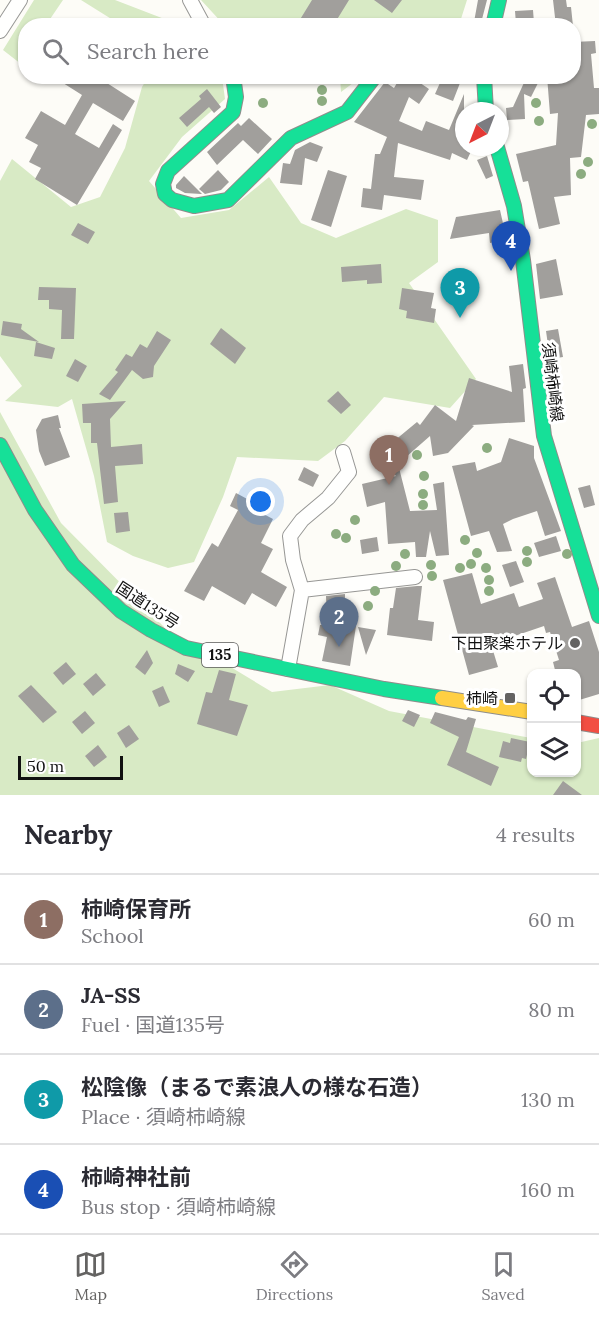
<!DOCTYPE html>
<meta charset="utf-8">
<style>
:root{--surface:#fff;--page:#f7f7f7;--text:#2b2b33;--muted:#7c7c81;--line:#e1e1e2;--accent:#646362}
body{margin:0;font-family:Lora,"Noto Sans JP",serif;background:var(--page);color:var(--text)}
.controls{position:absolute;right:18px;bottom:18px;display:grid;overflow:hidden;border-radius:12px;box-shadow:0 2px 4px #0004}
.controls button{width:54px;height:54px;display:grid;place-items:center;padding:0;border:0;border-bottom:2px solid var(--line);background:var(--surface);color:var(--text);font:30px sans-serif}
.compass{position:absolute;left:455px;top:102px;width:54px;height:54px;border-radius:50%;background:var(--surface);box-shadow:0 2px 4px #0004;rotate:222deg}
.scale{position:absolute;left:18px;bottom:15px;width:105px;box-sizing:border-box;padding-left:6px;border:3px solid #111;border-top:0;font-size:16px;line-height:21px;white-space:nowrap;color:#111;-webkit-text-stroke:4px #fff;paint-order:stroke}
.you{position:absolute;left:261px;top:502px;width:21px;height:21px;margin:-15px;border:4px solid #fff;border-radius:50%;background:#1a73e8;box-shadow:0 0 0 9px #1a73e833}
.badge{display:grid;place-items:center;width:39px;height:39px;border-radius:50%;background:var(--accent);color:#fff;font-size:20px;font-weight:700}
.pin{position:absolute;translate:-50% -50px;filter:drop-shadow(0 2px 3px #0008)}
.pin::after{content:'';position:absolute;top:32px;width:21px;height:18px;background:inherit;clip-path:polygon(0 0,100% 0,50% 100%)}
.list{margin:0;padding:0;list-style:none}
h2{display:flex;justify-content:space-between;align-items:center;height:78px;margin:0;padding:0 24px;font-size:26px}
h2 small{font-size:20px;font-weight:400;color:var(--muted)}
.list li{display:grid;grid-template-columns:39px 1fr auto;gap:18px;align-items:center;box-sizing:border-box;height:90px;padding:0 24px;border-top:2px solid var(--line)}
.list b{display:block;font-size:22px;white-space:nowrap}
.list p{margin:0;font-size:20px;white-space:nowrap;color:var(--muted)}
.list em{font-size:20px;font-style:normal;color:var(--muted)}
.icon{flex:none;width:33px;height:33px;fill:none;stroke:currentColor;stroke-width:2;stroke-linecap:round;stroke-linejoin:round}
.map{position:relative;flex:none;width:599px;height:795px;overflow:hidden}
.search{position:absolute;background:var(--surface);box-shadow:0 2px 4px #0004;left:18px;right:18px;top:18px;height:66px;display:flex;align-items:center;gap:15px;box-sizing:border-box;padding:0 21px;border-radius:24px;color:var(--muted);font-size:22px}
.sheet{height:438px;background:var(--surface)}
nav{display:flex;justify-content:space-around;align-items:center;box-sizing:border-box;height:84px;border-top:2px solid var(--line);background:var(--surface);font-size:16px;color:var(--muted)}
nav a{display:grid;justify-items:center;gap:3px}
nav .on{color:var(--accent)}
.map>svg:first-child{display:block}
</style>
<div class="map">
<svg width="599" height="795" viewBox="0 0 599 795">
<rect width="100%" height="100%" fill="#fdfcf7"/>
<path fill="#d8eac5" d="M34 0H63L46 25 26 26 25 57 21 64 3 50Z
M81 0H115L180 25H121Z
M201 0H467L460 22 452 26 224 25Z
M340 76H361V77L341 92Z
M148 77H222L225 99 182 137 149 181 181 218 229 210 269 177 301 223 336 238 406 209 438 220V262L409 283 476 379 450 408 384 397 345 441 318 461 237 457 223 497 194 562 168 568 133 556 107 542 94 476 72 399 58 407 5 401 22 386 0 356V181L12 159 71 207 100 197 125 148 142 87Z
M0 412 61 523 164 627 272 692 330 685 389 711 531 738 532 772H576L577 743 599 738V795H0Z"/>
<path fill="#a19f9c" d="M312 0H349L333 26H296Z
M374 0H402L392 13Z
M478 0H487L481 23 474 22Z
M553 0H566L567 7H571L573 26H556Z
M533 10 534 23 516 24 515 11Z
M595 41 596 53 591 54 594 88H599V114L586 115 581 157 570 158 571 195 554 197 560 224 539 229 528 181 523 182 516 154 556 145 558 113 550 114 547 76H575L573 42Z
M52 76H96L135 101 123 121 93 103 75 134 99 148 113 124 122 130 77 205 35 179 41 168 29 162 38 145 25 138 41 111 65 125 82 95Z
M401 76H410L429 89 419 104 409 97 399 121 422 131 426 121 449 130 464 94V147H473L467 160 452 153 450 160 398 143 394 177 424 180 421 200 384 195 382 210 361 207 363 188 371 189 375 154H380L387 137 354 122 385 82 394 88Z
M443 76 460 83 453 101 435 94Z
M527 76 539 81 531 97 524 94 525 119 507 120 506 108 513 107Z
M207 89 221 107 214 113 209 107 187 127 179 118 201 99 199 96Z
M249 118 272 139 258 154 243 140 217 165 207 152 238 123 241 126Z
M310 142 323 147 317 162 305 158 302 185 280 183 283 163 290 164 295 150Z
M487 156 493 176 486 179 477 160Z
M218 170 229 182 221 190 205 194 199 189Z
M328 170 347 176 331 227 311 220Z
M184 176 202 194H201L185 193 176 188V185Z
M500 210 509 250 500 251 499 241 490 243 489 233 450 239 456 217Z
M78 223 95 232 88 244 71 235Z
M556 259 563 295 540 299 536 264Z
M381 264 382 283 367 284V280L342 282 341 267Z
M39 287 76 288 74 339H61L62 310 49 309V300H38Z
M402 288 434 293 431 308 436 309 434 323 406 318 407 311 399 309Z
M3 321 22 324 21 329 39 342 1 335Z
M221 328 246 348 235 364 210 344Z
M558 329 563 357 550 359 546 331Z
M157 331 171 340 154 366 153 377 143 379 132 370 110 400 99 394 118 372 115 370 126 354 132 357 140 344 147 348Z
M36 342 55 348 52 359 34 356Z
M75 359 87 366 78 382 66 376Z
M523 364 526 388 523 389 525 422 472 425 474 426 448 453 433 456 430 436 398 464 410 511 437 510 433 484 444 482 449 555 436 556 430 531 426 557H416L415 542 388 544 385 502 367 507 362 484 396 476 374 452 384 442 388 446 417 422 420 425 435 405 456 421 469 378 512 392 509 366Z
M338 391 351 405 341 414 327 401Z
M126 401 110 419 111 447 142 444 143 464 115 466 118 502 104 504 97 443H91V423H83L82 404Z
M58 415 61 428H59L70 457 45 466 39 451 36 430 42 419Z
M509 438 534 446V458L561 531 545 536 537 511 513 519 503 524 512 551 497 552 489 531 471 536 452 466 475 462 477 471 501 462Z
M304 467 319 475 313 487 298 480Z
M590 485 595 505 584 508 578 488Z
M236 493 251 501 248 506 273 519 261 543 273 549 261 572 287 587 276 607 252 593 245 605 212 586 204 601 184 591 212 543 218 547 238 510 230 506Z
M128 512 130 531 116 533 114 513Z
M556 536 561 551 539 557 534 543Z
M377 537 379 551 362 554 360 540Z
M516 561 524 582 510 587 502 565Z
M472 573 481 604 514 593 519 607 543 599 537 583 555 577 572 627 589 621 599 652V694L576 701V674H556L553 662 559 660 550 632 546 633 544 626 491 644 498 667 469 675 443 580Z
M417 586H422L418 620 434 622 432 641 387 635 390 608H393L396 588Z
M345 594V624L356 626 350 666 322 661 327 637 318 635 320 625H327L326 596Z
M358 627 376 630 366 655Z
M147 650 153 663 145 675 135 667Z
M66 662 76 674 63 685 53 673Z
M178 664 195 671 188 682 175 674Z
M219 670 236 674 229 700 248 705 237 736 197 724 206 692 212 693Z
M96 673 106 685 93 696 83 684Z
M31 685 57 712 43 723 18 696Z
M163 686 170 702 159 707 152 691Z
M408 710 420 715 414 727 402 721Z
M85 711 95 723 82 734 72 722Z
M435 712 466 720 468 717 476 719 466 752 499 767 491 786 447 765 459 737 430 723Z
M129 725 139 739 126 748 117 733Z
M511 738 530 742 526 759 522 758 521 762 499 757 503 741 510 743Z
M98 745 107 757 94 767 85 756Z
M563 781 582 795H553Z"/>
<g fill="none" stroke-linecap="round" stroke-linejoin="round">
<g stroke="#979795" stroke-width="16">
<path id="street" d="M190 0 204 26
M0 31 20 0
M302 590 293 560 290 536 302 520 328 498 349 472 343 452
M288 669 302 590 415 577"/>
</g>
<g stroke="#8e8d8b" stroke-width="16">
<path id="fast" d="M493 26 499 0
M233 76 236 97 233 112 168 171 163 184 165 194 172 200 194 206 228 200 291 138 347 112 375 76
M484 76 486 111
M497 147 514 206 523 260 544 436 599 616
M0 445 35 510 73 565 121 611 151 630 186 648 384 689 442 698"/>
</g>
<g stroke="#8e8d8b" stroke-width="16">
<path id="slow" d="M442 698 532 712"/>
</g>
<g stroke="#8e8d8b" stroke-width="16">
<path id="jam" d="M576 722 599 726"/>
</g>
<use href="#street" stroke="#fffffe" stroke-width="14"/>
<use href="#fast" stroke="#16e098" stroke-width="14"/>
<use href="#slow" stroke="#ffcf43" stroke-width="14"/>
<use href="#jam" stroke="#f24e42" stroke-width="14"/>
</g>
<g fill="#8cac80">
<circle cx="322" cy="90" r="5"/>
<circle cx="322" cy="101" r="5"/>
<circle cx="263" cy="103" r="5"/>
<circle cx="536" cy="103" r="5"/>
<circle cx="539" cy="121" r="5"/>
<circle cx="592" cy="124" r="5"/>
<circle cx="588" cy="162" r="5"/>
<circle cx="581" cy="174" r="5"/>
<circle cx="487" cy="448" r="5"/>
<circle cx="417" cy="455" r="5"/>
<circle cx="424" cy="476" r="5"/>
<circle cx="423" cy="494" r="5"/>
<circle cx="423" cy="505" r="5"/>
<circle cx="355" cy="520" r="5"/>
<circle cx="336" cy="534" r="5"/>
<circle cx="346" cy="538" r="5"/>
<circle cx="465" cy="540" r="5"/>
<circle cx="527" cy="551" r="5"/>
<circle cx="477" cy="553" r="5"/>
<circle cx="405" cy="554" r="5"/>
<circle cx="567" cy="554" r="5"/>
<circle cx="527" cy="562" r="5"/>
<circle cx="471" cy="564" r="5"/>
<circle cx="431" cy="565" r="5"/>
<circle cx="396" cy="566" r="5"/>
<circle cx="460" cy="568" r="5"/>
<circle cx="486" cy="568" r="5"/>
<circle cx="432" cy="576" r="5"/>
<circle cx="489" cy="580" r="5"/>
<circle cx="375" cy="591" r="5"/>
<circle cx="489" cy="591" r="5"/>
<circle cx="368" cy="606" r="5"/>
</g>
<g fill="#646362" stroke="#fff" stroke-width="2">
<circle cx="575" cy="643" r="6"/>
<rect x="504" y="692" width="12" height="12" rx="3"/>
</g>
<g text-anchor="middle" stroke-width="6" stroke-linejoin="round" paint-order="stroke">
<rect fill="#fff" stroke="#585858" stroke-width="1.5" x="202" y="643" width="36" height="24" rx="4.5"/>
<g font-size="15" font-weight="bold" fill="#111">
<text x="220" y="660">135</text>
</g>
<g font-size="16" fill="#111" stroke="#fff">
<text transform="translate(553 382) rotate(83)" y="6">須崎柿崎線</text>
<text transform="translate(148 605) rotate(33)" y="6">国道135号</text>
</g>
<g font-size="16" fill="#111" stroke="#fff" text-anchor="end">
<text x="563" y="649">下田聚楽ホテル</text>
<text x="498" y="704">柿崎</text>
</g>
</g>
</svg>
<div class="controls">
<button><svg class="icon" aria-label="locate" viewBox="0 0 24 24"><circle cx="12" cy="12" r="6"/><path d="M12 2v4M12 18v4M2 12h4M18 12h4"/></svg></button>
<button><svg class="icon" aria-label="layers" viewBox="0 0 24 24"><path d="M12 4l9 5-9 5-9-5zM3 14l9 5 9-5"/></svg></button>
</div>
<svg class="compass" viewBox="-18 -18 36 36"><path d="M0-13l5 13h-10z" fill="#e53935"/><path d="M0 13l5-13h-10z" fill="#7c7c81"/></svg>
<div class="scale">50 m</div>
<div class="you"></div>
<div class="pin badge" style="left:389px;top:485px;background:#8d6e63">1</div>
<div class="pin badge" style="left:339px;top:647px;background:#5c6f8a">2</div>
<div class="pin badge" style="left:460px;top:318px;background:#0f9aa8">3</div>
<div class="pin badge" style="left:511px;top:271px;background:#1a4fb4">4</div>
<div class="search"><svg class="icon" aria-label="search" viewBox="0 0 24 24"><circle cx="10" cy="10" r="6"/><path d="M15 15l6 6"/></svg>Search here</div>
</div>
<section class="sheet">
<h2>Nearby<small>4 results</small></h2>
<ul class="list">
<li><span class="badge" style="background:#8d6e63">1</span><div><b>柿崎保育所</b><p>School</p></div><em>60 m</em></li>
<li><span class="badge" style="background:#5c6f8a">2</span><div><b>JA-SS</b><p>Fuel · 国道135号</p></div><em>80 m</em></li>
<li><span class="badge" style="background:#0f9aa8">3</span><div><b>松陰像（まるで素浪人の様な石造）</b><p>Place · 須崎柿崎線</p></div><em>130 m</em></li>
<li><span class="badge" style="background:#1a4fb4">4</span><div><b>柿崎神社前</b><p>Bus stop · 須崎柿崎線</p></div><em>160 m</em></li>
</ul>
</section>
<nav>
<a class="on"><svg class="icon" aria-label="map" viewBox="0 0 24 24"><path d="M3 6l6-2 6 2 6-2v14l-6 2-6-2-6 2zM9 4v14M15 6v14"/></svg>Map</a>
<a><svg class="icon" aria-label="directions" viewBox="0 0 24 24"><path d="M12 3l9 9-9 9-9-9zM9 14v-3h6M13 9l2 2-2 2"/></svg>Directions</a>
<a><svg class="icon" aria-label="saved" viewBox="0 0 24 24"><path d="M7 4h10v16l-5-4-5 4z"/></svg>Saved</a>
</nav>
